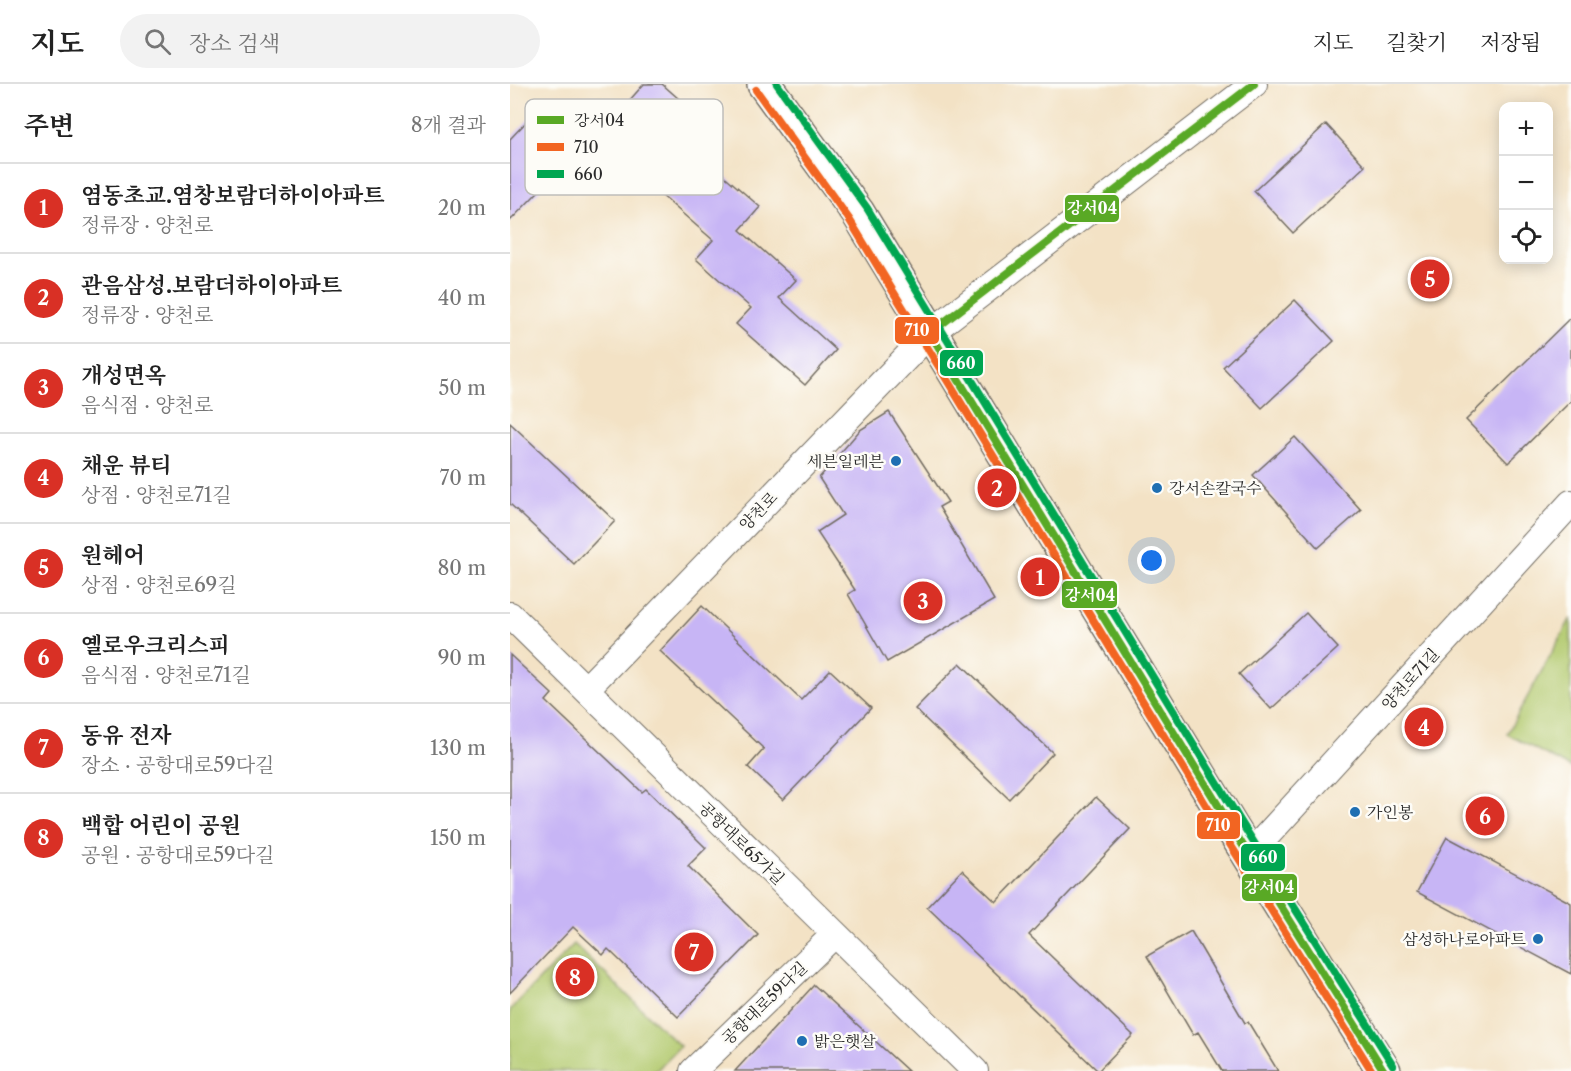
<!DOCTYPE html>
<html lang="ko">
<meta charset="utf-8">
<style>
:root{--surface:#fff;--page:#f2f2f2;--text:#222;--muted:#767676;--line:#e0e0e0;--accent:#d93025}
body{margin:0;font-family:"Libre Caslon Text","Noto Serif KR",serif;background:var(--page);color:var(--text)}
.controls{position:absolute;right:18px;top:18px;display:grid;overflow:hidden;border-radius:12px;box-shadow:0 3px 15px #0003}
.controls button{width:54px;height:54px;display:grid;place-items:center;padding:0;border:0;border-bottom:2px solid var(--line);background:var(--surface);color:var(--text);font:30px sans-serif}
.you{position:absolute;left:642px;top:477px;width:21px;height:21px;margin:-15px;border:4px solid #fff;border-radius:50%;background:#1a73e8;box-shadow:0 0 0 9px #1a73e833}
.badge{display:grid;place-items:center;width:39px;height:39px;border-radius:50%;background:var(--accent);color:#fff;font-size:20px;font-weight:700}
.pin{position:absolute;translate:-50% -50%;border:3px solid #fff;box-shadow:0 2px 6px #0006}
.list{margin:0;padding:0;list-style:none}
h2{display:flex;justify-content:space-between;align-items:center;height:78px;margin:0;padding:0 24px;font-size:26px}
h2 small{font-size:20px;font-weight:400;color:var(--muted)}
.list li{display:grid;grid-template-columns:39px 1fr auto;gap:18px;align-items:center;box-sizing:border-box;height:90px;padding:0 24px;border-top:2px solid var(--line)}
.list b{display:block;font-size:22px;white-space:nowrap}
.list p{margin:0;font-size:20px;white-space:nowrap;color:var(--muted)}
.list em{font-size:20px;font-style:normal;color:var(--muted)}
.icon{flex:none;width:33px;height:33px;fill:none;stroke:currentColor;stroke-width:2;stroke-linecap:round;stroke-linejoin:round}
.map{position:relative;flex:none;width:1061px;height:987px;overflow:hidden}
header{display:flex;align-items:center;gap:36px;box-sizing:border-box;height:84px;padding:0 30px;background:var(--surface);border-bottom:2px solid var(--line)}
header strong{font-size:28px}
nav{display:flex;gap:33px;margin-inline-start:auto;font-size:21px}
.search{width:420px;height:54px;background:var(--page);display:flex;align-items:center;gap:15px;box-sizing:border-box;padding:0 21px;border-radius:33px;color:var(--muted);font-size:22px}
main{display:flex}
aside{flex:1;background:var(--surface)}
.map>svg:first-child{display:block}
</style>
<header>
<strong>지도</strong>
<div class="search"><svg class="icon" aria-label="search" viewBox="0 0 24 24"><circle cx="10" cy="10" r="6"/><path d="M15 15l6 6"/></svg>장소 검색</div>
<nav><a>지도</a><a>길찾기</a><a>저장됨</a></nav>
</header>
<main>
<aside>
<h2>주변<small>8개 결과</small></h2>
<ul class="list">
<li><span class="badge">1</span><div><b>염동초교.염창보람더하이아파트</b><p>정류장 · 양천로</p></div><em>20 m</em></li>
<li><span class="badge">2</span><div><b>관음삼성.보람더하이아파트</b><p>정류장 · 양천로</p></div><em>40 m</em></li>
<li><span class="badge">3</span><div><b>개성면옥</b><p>음식점 · 양천로</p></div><em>50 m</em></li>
<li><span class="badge">4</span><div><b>채운 뷰티</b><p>상점 · 양천로71길</p></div><em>70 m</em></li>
<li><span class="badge">5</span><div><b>원헤어</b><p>상점 · 양천로69길</p></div><em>80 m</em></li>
<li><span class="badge">6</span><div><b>옐로우크리스피</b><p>음식점 · 양천로71길</p></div><em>90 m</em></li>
<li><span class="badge">7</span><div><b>동유 전자</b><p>장소 · 공항대로59다길</p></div><em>130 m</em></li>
<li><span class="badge">8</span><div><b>백합 어린이 공원</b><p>공원 · 공항대로59다길</p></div><em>150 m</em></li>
</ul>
</aside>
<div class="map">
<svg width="1061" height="987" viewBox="0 0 1061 987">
<rect width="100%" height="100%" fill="#fdfcf7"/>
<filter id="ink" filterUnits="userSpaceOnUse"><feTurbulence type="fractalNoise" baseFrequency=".0167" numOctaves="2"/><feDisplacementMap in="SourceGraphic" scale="12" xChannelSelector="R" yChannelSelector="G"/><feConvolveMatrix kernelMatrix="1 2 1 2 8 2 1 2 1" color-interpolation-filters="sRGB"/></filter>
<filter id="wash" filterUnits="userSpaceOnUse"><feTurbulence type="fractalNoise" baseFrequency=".008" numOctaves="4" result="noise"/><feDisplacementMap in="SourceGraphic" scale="24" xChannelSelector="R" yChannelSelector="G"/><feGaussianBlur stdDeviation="1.35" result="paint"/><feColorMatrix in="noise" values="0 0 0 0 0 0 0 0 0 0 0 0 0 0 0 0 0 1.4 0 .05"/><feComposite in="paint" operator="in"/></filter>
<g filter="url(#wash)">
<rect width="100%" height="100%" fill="#f3e2c5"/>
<path fill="#b3ca6f" stroke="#6f7a4d" stroke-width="1.5" d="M1061 534V684L997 650Z
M64 860 170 962 146 987H0V926Z"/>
<g id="blocks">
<path fill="#c7b5f5" d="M134 0H152L212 53 194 74 250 123 230 146 286 196 269 214 326 266 295 301 226 240 241 224 186 175 203 156 142 103 158 86 102 36Z
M37 16 79 55 0 137V55Z
M816 40 855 82 783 149 744 107Z
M785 216 824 257 752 324 713 283Z
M1061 233V317L998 379 956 336Z
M379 328 438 418 429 423 484 516 377 578 338 510 345 506 307 448 333 431 309 394 350 346Z
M0 339 105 437 64 480 0 420Z
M785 353 851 426 808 464 743 391Z
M192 522 291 616 320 586 361 624 273 716 238 683 254 665 150 567Z
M796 529 828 564 761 625 729 590Z
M0 571 42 610 36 617 132 708 136 705 196 764 178 782 248 851 168 933 98 865 93 871 63 843 0 909Z
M450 579 543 669 499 715 405 625Z
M586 713 620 745 519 851 623 951 588 987 417 823 452 786 486 818Z
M937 753 1061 819V890L907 808Z
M681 847 735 939 738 938 768 987H712L688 948 683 951 637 872Z
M304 901 398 987H225Z"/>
</g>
</g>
<g filter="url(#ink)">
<use href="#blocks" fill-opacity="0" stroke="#716b61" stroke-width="1.5"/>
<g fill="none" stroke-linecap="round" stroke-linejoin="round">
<g stroke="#716b61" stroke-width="28">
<path id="minor" d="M0 531 465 987
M76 605 420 249 744 0
M739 771 1061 419
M183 987 325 850"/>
</g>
<g stroke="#716b61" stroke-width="36">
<path id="secondary" d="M254 0 348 129 722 744 874 987"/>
</g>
<use href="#minor" stroke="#fff" stroke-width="26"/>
<use href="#secondary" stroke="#fff" stroke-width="33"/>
<g stroke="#fdfcf7" stroke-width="12">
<path id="bus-1" d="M420 249 722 744 874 987
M420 249 744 0"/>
</g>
<g stroke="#fdfcf7" stroke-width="12">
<path id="bus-2" d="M246 6 339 135 713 749 862 987"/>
</g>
<g stroke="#fdfcf7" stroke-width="12">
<path id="bus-3" d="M267 0 357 124 731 738 883 981"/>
</g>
<use href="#bus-1" stroke="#59a925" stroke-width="8"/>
<use href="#bus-2" stroke="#f26522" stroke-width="8"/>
<use href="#bus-3" stroke="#00a651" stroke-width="8"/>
</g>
</g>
<g fill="#1f6fb2" stroke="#fdfcf7" stroke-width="2">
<circle cx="386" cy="377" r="6"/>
<circle cx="647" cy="404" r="6"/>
<circle cx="845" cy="728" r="6"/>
<circle cx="1028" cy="855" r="6"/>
<circle cx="292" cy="957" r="6"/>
</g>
<g text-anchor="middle" stroke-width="5" stroke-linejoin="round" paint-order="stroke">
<g font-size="16" fill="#2b2b2b" stroke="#fdfcf7" text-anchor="start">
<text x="374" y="383" text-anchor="end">세븐일레븐</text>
<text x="659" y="410">강서손칼국수</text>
<text x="857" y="734">가인봉</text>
<text x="1016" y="861" text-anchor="end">삼성하나로아파트</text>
<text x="304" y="963">밝은햇살</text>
</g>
<g font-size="16" fill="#2b2b2b" stroke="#fdfcf7">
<text transform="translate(248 427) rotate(-46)" y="6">양천로</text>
<text transform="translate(900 595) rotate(-48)" y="6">양천로71길</text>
<text transform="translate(232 759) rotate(44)" y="6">공항대로65가길</text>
<text transform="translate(254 919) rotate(-44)" y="6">공항대로59다길</text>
</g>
</g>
<rect x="15" y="15" width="198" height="96" rx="9" fill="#fdfcf7" stroke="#bebdba" stroke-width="1.5"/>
<rect x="27" y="32" width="27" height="8" fill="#59a925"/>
<rect x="27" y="59" width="27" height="8" fill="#f26522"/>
<rect x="27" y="86" width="27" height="8" fill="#00a651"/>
<g font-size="16" fill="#2b2b2b">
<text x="64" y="42">강서04</text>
<text x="64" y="69">710</text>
<text x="64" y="96">660</text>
</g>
<g stroke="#fdfcf7" stroke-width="2">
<rect x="554" y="110" width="56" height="29" rx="6" fill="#59a925"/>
<rect x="384" y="232" width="46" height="29" rx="6" fill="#f26522"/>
<rect x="429" y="265" width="45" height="28" rx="6" fill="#00a651"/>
<rect x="551" y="496" width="57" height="29" rx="6" fill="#59a925"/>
<rect x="686" y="727" width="45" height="29" rx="6" fill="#f26522"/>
<rect x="730" y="759" width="46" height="29" rx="6" fill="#00a651"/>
<rect x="731" y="789" width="57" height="29" rx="6" fill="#59a925"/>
</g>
<g font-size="16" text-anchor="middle" font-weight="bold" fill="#fff">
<text x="582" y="130">강서04</text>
<text x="407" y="252">710</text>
<text x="451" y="285">660</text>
<text x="580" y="517">강서04</text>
<text x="708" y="747">710</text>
<text x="753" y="779">660</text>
<text x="759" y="809">강서04</text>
</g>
</svg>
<div class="controls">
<button>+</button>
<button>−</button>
<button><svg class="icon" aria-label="locate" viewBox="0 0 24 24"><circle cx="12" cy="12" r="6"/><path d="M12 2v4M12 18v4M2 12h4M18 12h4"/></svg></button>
</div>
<div class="you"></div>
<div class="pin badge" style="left:530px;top:493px">1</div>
<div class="pin badge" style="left:487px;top:404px">2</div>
<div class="pin badge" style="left:413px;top:517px">3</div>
<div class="pin badge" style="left:914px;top:643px">4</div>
<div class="pin badge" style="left:920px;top:195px">5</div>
<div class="pin badge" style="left:975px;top:732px">6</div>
<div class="pin badge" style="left:184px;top:868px">7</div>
<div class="pin badge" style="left:65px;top:893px">8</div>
</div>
</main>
